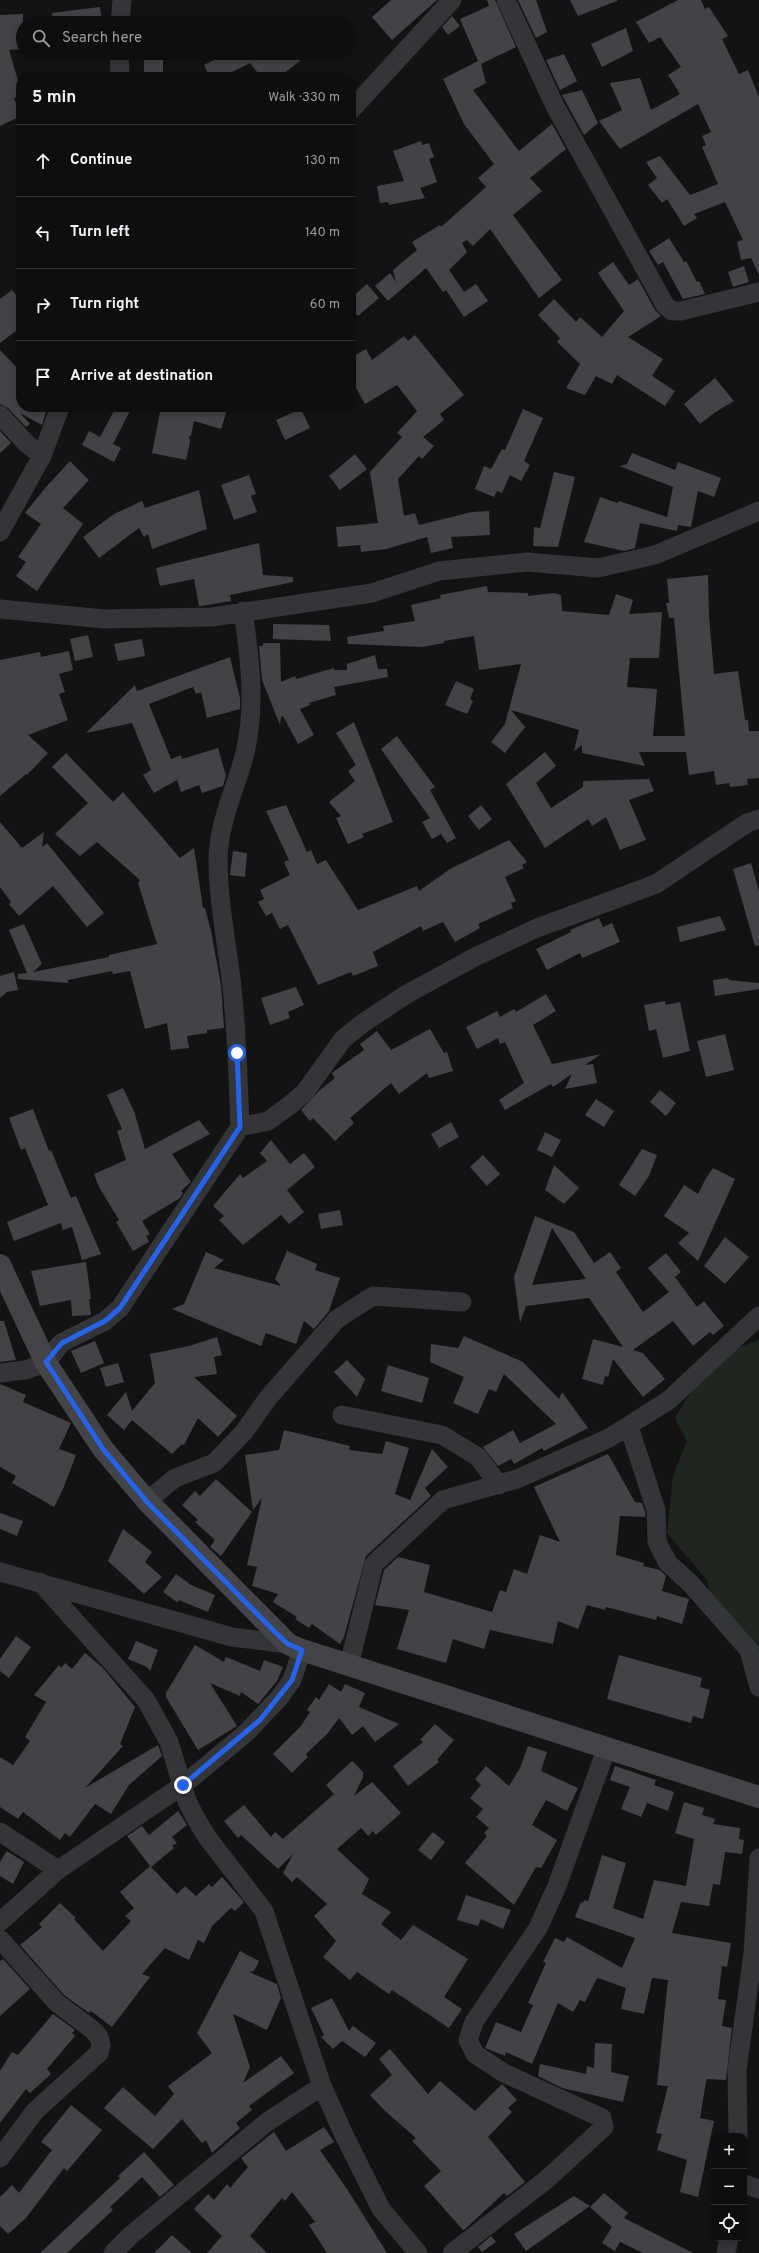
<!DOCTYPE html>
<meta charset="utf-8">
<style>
:root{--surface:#0e0e0f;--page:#1c1c1d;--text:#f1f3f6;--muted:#9b9c9e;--line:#2e2e2f}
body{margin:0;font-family:Overpass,sans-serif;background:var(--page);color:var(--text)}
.controls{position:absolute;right:12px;bottom:12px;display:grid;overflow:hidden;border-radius:8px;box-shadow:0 2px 6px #0003}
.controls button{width:36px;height:36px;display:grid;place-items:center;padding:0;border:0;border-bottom:1px solid var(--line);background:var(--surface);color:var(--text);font:20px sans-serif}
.stop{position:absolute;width:12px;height:12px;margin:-9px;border:3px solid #2563eb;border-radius:50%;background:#fff}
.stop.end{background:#2563eb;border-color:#fff;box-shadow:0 1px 4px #0008}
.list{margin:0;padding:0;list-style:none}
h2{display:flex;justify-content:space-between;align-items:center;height:52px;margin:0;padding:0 16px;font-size:17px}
h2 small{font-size:13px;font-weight:400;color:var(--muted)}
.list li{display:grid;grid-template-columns:26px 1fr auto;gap:12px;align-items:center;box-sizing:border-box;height:72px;padding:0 16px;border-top:1px solid var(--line)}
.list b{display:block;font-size:15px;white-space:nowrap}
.list em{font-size:13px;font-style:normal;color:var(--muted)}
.icon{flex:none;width:22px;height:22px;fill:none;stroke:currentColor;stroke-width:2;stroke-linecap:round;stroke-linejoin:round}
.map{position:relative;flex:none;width:759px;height:2253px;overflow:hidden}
.search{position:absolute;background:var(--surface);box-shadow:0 2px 6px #0003;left:16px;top:16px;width:340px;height:44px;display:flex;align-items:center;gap:10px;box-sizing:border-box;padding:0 14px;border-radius:22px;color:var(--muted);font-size:15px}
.panel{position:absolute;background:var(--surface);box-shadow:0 2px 6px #0003;left:16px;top:72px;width:340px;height:340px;border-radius:16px}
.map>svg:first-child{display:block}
</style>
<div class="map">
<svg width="759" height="2253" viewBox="0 0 759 2253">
<rect width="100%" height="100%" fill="#131314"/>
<path fill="#1f2620" d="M759 1340V1652L713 1606 707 1580 667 1533 673 1476 687 1441 675 1418 705 1370 734 1349Z"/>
<path fill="#424347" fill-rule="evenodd" d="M391 0H437L392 40 372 17Z
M487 0H495L516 47 481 64 486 83 473 90 519 151 552 124 566 149 530 178 542 191 513 215 562 280 539 298 490 229 473 246 467 240 462 243 467 252 449 270 464 292 476 284 488 301 464 317 446 290 443 292 426 268 388 301 375 286 390 273 396 282 393 270 417 250 412 242 440 225 441 227 486 187 478 178 494 164 464 124 443 79 478 61 460 19 489 6Z
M518 0H536L547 32 536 38Z
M570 0H617V1L578 16Z
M678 0H701L705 9 709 7 728 36 722 39 739 74 748 70 759 97V275L751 258 741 260 737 242 743 240 725 202 694 214 697 218 684 226 667 199 662 203 648 185 657 178 646 162 660 156 690 195 718 184 702 147 706 145 702 136 711 132 698 104 620 149 599 121 622 110 610 83 640 78 651 110 680 94 668 75 681 67 660 37 649 43 636 22Z
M100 7 102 23H53L52 13Z
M23 14V49L9 50 21 91V96L14 98 21 116 0 126V15Z
M452 16 460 26 448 35 442 27Z
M626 28 633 51 602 67 591 44Z
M144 53H163V77H144Z
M228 53H310L279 77H261L250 63 222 77H210L204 65Z
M564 54 577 81 560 90 546 60Z
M582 90 598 123 584 135 562 95Z
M421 141 422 145 429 143 434 157 429 159 437 182 420 188 425 198 389 205 388 202 380 203 377 186 404 181 393 151Z
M669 238 684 262 686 261 697 282 699 281 705 294 683 299 663 262 658 265 649 251Z
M613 262 629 285 638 279 655 310 661 316 628 337 663 359 652 376 675 391 665 406 617 375 612 384 596 376 585 395 566 388 580 364 557 342 560 338 538 315 554 299 576 322 580 317 602 337 624 311 598 273Z
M744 266 749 282 733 287 728 272Z
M367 284 379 298 358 316 351 308V298Z
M12 290 21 301V327L0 343V299Z
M415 335 464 395 440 414 444 420 423 437 434 446 422 459 419 456 398 479 404 516 415 513 419 525 472 512 489 511 490 535 451 537 453 548 431 553 427 537 386 549 361 552 360 545 338 547 336 527 378 523 370 472 402 437 397 433 417 411 397 385 365 404 351 379V358L366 349 372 360 404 336 408 341Z
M0 350 21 372V407H44L46 412 42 425 20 413 30 424 26 427 8 408 0 404Z
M715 378 734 401 714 413 700 424 684 404Z
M116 407H132L113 444 121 448 114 462 82 445 89 431 100 437Z
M160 407H217L227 410 221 429 194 421 191 436H189L190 442 186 460 152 453 160 412Z
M301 409 310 428 285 440 276 420Z
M523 409 543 418 524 461 530 465 521 481 510 475 502 493 497 491 494 497 475 489 484 466 491 469 502 449 505 450Z
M0 431 11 443 0 453Z
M632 453 675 470 678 462 721 478 714 497 698 491 691 527 678 525 677 531 640 523 635 548 624 551 584 542 600 497 618 503 619 501 667 517 673 487 619 466 627 464Z
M355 454 367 469 340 490 329 476Z
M70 461 89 480 63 508 83 524 37 591 16 576 26 562 18 557 41 524 25 513 46 487Z
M554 472 575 477 558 547 533 546 534 527 540 528Z
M249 475 256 494 251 496 257 512 234 520 221 485Z
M199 490 207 529 152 549 148 534 144 537 139 528 99 558 83 537 114 514 142 501 145 508Z
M259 543 263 575 293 577V582L230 595 231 601 201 606H199L194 579 160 586 156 568Z
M708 575 709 616 714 674 738 671 745 720H748L749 731H759V778L747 779 748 785 730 787 729 783 716 785 714 771 689 775 686 752H639L645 766 582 753V745L574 751 579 730 511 710 525 727 505 753 491 742 505 724 521 664 479 670 474 636 444 641V643L422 647 348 644 347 637 384 631 383 626 415 621 411 605 441 598 440 595 487 586 488 592 528 593V596L554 593 561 595 562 611 609 615 616 594 633 600 629 614 662 612 659 658H630L627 687 657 689 653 736H685L674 618H669L666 603H669L667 579Z
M273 624 329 625 331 641 273 639Z
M88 635 93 657 75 661 70 639Z
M142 639 145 656 118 661 114 644Z
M263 643H280L281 682 295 676 296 679 334 668V670H347V664L375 655 378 669H387L388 677 334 687 336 695 309 703 310 705 300 709 314 735 298 744 283 716 281 717 280 725 262 680 259 646H263Z
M69 651 73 670 59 674 65 692 59 694 68 720 28 735 48 753 27 775 26 774 0 796V660L40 652 41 657Z
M230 657 240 698V709L207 718 201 692 196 694 193 687 149 704 171 759 181 755 182 759 218 748 226 776 223 786 202 793 199 785 181 792 177 780 154 793 143 775 151 770 132 723 86 733 135 685 137 691Z
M456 681 474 689 470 699 473 701 467 714 445 705Z
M354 722 393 822 362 834 364 837 348 844 336 818 341 816 329 802 355 781 348 771 356 765 336 733Z
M397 736 435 787 430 790 456 838 447 843 441 834 432 839 422 822 430 818 381 749Z
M545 752 556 766 536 783 551 808 583 787V781L649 779 654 791 629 800 646 840 620 850 606 817 592 826 588 819 545 848 506 784Z
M66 753 113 802 123 792 180 858 194 848 203 908H205L211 931 221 985 224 1028 207 1030V1033L187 1036 189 1048 171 1050 167 1023 145 1029 130 971 113 974 112 971 68 980V983L18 979V974L27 973 9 930 24 924 42 964 33 972 109 957V955L157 944 138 883 140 880 97 842 80 856 55 834 88 803 52 767Z
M286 805 307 852 311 850 317 864 326 860 358 910 417 886 419 891 450 869 509 840 527 862 522 865 524 868 505 877 516 901 511 903 513 908 478 924 480 928 455 942 443 922 423 931 421 926 373 952 378 966 353 976 351 972 318 985 288 925 280 929 272 913 266 916 258 902 264 899 260 890 290 875 284 862 289 860 266 811Z
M481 805 492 819 479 830 468 816Z
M0 822 22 848 44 832 42 847 47 843 104 913 87 927 53 886 19 916 9 904 11 902 0 887Z
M233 851 247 853 245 877 230 875Z
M751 863 759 891V945L755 946 733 869Z
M720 916 726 930 680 942 677 927Z
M599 918 603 927 612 923 620 942 582 958 580 953 547 970 536 949 571 932 570 930Z
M14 972 18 990 7 992 0 998V976Z
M728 978 729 980 759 983V989L715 996 713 980Z
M296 987 304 1005 288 1012 290 1018 270 1025 261 998Z
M546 994 556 1011 533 1025 552 1064 601 1054 585 1065 593 1064 597 1083 565 1089 572 1074 553 1087 551 1084 505 1110 499 1100 524 1083 505 1042 500 1044 498 1038 477 1049 466 1027 497 1011 500 1017 514 1009 516 1012Z
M665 1001 666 1005 680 1002 690 1051 663 1058 656 1029 649 1031 644 1005Z
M430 1029 444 1053 447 1052 453 1071 429 1078 427 1073 399 1094 391 1083 350 1118 354 1123 335 1141 313 1118 310 1121 301 1110 320 1090 335 1078 332 1074 333 1072 364 1050 360 1044 377 1031 391 1050Z
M725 1034 734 1070 706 1077 697 1041Z
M123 1088 134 1111 145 1149 199 1120 210 1134 172 1154 191 1182 181 1191 183 1193 180 1198 142 1221 150 1234 146 1236 149 1242 133 1251 116 1222 119 1220 99 1187 94 1174 126 1160 117 1131 122 1129 107 1095Z
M660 1090 676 1103 666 1116 650 1102Z
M596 1099 614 1111 604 1127 585 1115Z
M33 1109 49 1151 51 1150 71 1198 76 1196 101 1254 82 1260 72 1227 63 1230 61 1223 14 1241 7 1222 48 1205 25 1148 21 1150 9 1118Z
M451 1122 459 1137 439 1148 431 1134Z
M545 1132 561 1140 552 1157 537 1150Z
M271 1140 290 1164 304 1153 315 1167 287 1190 304 1212 289 1224 281 1215 243 1245 219 1220 224 1216 213 1206 240 1174 243 1178 267 1161 260 1153Z
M642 1149 657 1155 649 1176 635 1196 619 1185Z
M483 1155 500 1174 487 1186 470 1167Z
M554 1165 579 1188 564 1204 545 1190Z
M713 1168 735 1179 698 1261 678 1243 689 1233 664 1216 684 1185 698 1194 705 1180Z
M340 1210 343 1225 321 1229 318 1214Z
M535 1216 574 1232 594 1263 610 1252 621 1268 616 1272 643 1312 669 1292 648 1268 666 1253 681 1272 675 1277 697 1307 704 1301 724 1326 713 1335 710 1332 693 1346 673 1321 633 1350 643 1353 665 1379 643 1397 613 1359 608 1377 605 1376 603 1385 582 1379 593 1339 623 1347 589 1298 526 1306 520 1323 514 1277ZM552 1228 586 1279 532 1285Z
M725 1237 749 1257 725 1284 704 1266Z
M287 1251 317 1264 315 1270 340 1278 329 1311 314 1329 304 1321 296 1344 266 1333 261 1346 172 1309 184 1304 206 1252 224 1260 214 1268 281 1286 275 1279Z
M86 1262 91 1299H89L91 1315 72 1316 71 1300 40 1306 31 1271Z
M0 1321H4L16 1360 0 1362Z
M464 1336 523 1362 559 1399 562 1392 588 1428 544 1451 542 1448 514 1464 511 1459 498 1466 483 1447 513 1430 520 1443 556 1424 504 1374 496 1392 489 1389 478 1414 453 1403 464 1377 430 1362 431 1344 458 1348Z
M217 1337 222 1355 214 1357 217 1374 194 1377 237 1416 218 1437 198 1418 184 1445 182 1444 172 1454 132 1420 124 1430 107 1415 126 1392 132 1411 155 1383 150 1354 189 1346Z
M95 1341 104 1363 81 1373 71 1351Z
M347 1360 365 1379 357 1397 334 1372Z
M118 1363 124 1382 106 1387 100 1368Z
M388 1365 429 1378 422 1403 381 1391Z
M0 1384 26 1395 23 1402 71 1423 59 1449 76 1455 63 1489 54 1507 12 1483 16 1476 0 1467Z
M284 1430 350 1446 349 1450 382 1454 386 1441 409 1448 395 1494 410 1500 432 1449 448 1467 425 1488 431 1496 366 1556 344 1637 340 1644 312 1624 309 1628 295 1619 297 1617 273 1602 278 1594 252 1586 257 1567 247 1565 262 1498 253 1510 245 1455 279 1450Z
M608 1454 635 1502 642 1503 645 1512V1517L620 1516 616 1555 644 1563 643 1566 660 1570 666 1576 662 1591 689 1599 682 1624 657 1616 656 1620 606 1607 605 1610 587 1605 578 1629 558 1621 553 1644 490 1630 484 1649 453 1639 446 1663 397 1649 409 1610 375 1605 384 1570 398 1557 430 1565 424 1592 492 1612 500 1590 506 1592 514 1569 527 1574 540 1535 560 1542 534 1487Z
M216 1479 252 1512 221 1556 210 1547 215 1540 195 1522 198 1520 182 1505 195 1491 200 1496Z
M0 1513 23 1521 17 1536 0 1529Z
M123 1529 152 1552 145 1562 162 1577 144 1594 108 1561Z
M176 1574 191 1585 215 1595 208 1612 179 1600 177 1602 163 1592Z
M16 1636 31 1647 9 1678 0 1671V1659Z
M136 1641 158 1650 150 1671 147 1667 128 1659Z
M195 1645 224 1662 226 1657 260 1671 264 1660 283 1667 277 1681 258 1704 241 1692 240 1696 210 1683 237 1726 198 1750 166 1697V1693Z
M85 1653 103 1668 135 1707 120 1744 123 1746 85 1788 158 1745 162 1756 129 1785 111 1814 95 1804 70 1837 65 1833 60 1840 23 1812 18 1819 0 1807V1757L13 1765 30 1741 25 1737 46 1702 34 1695 59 1665 61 1668 65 1663 72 1669Z
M619 1655 702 1678 700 1687 710 1690 703 1719 693 1716 691 1723 607 1699Z
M329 1684 341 1692 345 1684 365 1693 359 1707 399 1724 375 1742 363 1726 352 1735 339 1718 328 1733 306 1754 308 1757 292 1773 273 1754 301 1726 310 1712 307 1710 316 1697 319 1700Z
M435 1724 454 1740 437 1760 439 1762 408 1786 393 1766 423 1742 420 1740Z
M528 1746 547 1752 541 1771 578 1788 567 1811 546 1800 532 1825 557 1840 541 1868 536 1867 514 1905 465 1863 487 1836 484 1833 489 1828 476 1817 483 1809 470 1798 481 1785 475 1779 486 1766 509 1786 520 1768Z
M352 1761 363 1772V1777L354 1796 372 1782 401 1813 376 1835 373 1831 368 1836 361 1828 337 1849 369 1879 362 1894 391 1912 381 1924 401 1940 413 1925 468 1959 444 1997 462 2009 449 2028 392 1990 389 1994 357 1972 350 1980 323 1957 336 1941 314 1916 327 1904 297 1877 292 1882 283 1873 293 1854 278 1869 241 1835 238 1838 224 1821 244 1805 271 1837 275 1832 283 1839 334 1794 326 1785Z
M615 1766 656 1780 654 1785 674 1792 668 1811 647 1803 641 1817 621 1809 630 1787 610 1780Z
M684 1802 704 1808 702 1815 715 1819 713 1824 740 1828 739 1839 744 1840 742 1854 725 1852 720 1885 713 1884 709 1906 681 1902 672 1933 731 1943 727 1967 722 1966 718 1999 726 2000 722 2026 732 2028 726 2080 707 2079 706 2082 700 2118 714 2121 698 2197 680 2192 687 2160 657 2150 662 2134 656 2133 668 2086 657 2085 668 1980 652 1978 644 2014 621 2009 626 1988 598 1978 596 1980 585 2002 580 2000 573 2012 558 2003 532 2064 506 2052 505 2056 485 2048 496 2022 521 2032 533 2005 528 2003 546 1963 543 1962 555 1938 564 1942 567 1937 622 1968 635 1938 575 1917 581 1902 583 1903 584 1900 588 1901 602 1855 626 1863 613 1908 643 1919 654 1880 686 1886 694 1839 675 1833Z
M178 1811 187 1825 172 1837 177 1843 172 1846 174 1848 151 1867 177 1894 185 1886 196 1896 209 1884 212 1887 222 1877 244 1902 235 1911 231 1908 212 1926 204 1943 198 1940 189 1960 165 1948 142 1974 150 1977 112 2027 91 2011 89 2013 64 1995 20 1945 42 1927 39 1924 60 1903 76 1918 74 1919 103 1951 131 1921 125 1916 134 1908 120 1892 150 1866 127 1836 142 1826 149 1835Z
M433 1832 445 1842 431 1860 418 1850Z
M7 1851 24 1862 13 1884 0 1876V1862Z
M466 1895 511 1910 503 1929 481 1919 478 1926 457 1920Z
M240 1951 259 1961 254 1971 249 1972 277 1984 281 1998 267 2030 233 2014 250 2067 243 2083 281 2056 294 2073 249 2106 252 2110 236 2123 240 2128 212 2153 206 2140 202 2143 182 2119 153 2149 104 2108 123 2087 155 2116 174 2094 168 2086 212 2053 197 2033Z
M3 1959 30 1989 0 2016V1961Z
M332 1998 349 2031 353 2026 376 2043 365 2057 342 2041 333 2049 321 2037 324 2035 311 2008Z
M53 2014 75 2030 72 2033 75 2036 47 2069 51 2074 30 2093 26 2089 0 2123V2071L12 2052 18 2055Z
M595 2043 612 2044 611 2072 629 2076 623 2102 562 2088 538 2076 540 2064 586 2074 587 2066 594 2068Z
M390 2049 428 2094 440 2081 475 2111 502 2084 517 2100 508 2108 512 2112 488 2137 525 2182 507 2196 504 2193 465 2229 463 2230 424 2186 441 2171 412 2141 416 2138 384 2110 370 2095 392 2075 379 2059Z
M71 2105 102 2130 67 2171 64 2168 26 2218 8 2234 0 2226V2197L12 2185 19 2193 52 2150 41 2142Z
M324 2127 334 2142 320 2150 347 2189 387 2253H327L309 2225 315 2222 292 2192 285 2201 282 2198 250 2236 267 2253H207L222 2236 194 2209 208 2194 214 2200 227 2184 230 2188 248 2167 241 2158 274 2132 286 2151Z
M144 2152 174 2185 160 2197 142 2177 110 2207 113 2210 67 2253H40L120 2178 118 2176Z
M604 2193 628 2213 624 2218 693 2253H643L620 2242 615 2251 602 2243 612 2227 590 2207Z
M574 2196 590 2206 526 2251 514 2234Z
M172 2235 192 2253H154Z
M491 2236 496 2242 482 2252 478 2247Z"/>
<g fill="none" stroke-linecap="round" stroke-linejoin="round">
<path stroke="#343538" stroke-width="19" d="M506 0 555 106 665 305 672 311H681L759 292
M120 23 122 0
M119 53 120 77
M351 110 452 0
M0 415 26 443 42 456
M0 532 42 456 60 407
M0 609 104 619 212 617 372 593 439 571 527 562 598 568 655 555 759 511
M240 1127C238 1078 237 1028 231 979 226 939 218 899 218 858 219 821 236 788 245 753 256 706 250 658 243 611
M0 1373 25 1370 46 1363 61 1343 105 1321 120 1308 240 1127 268 1121 290 1105 305 1092 343 1039 363 1023 407 994 475 957 537 928 656 884 747 823 759 819
M342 1415 442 1435 478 1457 499 1485
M629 1427 656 1510 657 1542 668 1563 691 1584 749 1650 759 1687
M147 1501 175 1478 214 1463 244 1432 268 1398 337 1319 373 1296 462 1302
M0 1572 232 1637 288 1644
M40 1582 146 1700 169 1742 187 1801 195 1817 207 1837 264 1911 322 2086 344 2135 381 2209 418 2253
M349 1665 374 1564 443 1500 517 1479 609 1438 669 1400 759 1316
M0 1832 58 1870
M0 1922 58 1870 183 1785 246 1733 279 1698 292 1680 302 1650
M0 1939 57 2003 93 2030 99 2037 101 2045 99 2053 35 2111 0 2158
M738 2136 737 2070 753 1954 759 1858
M744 2184 759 2189
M113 2253 130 2236 267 2122 322 2086
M452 2253 546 2180 604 2127 602 2118 504 2073 475 2054 468 2040 474 2022 538 1928 557 1886 607 1747
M726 2253 729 2238"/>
<path stroke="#424448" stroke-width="22" d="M0 1265 46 1363 103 1449 147 1501 288 1644 302 1650 759 1797"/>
</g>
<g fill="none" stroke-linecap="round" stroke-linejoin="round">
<path stroke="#2563eb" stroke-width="5" d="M183 1785 260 1720 292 1680 302 1650 288 1644 275 1632 147 1502 103 1449 46 1362 62 1343 105 1321 120 1308 240 1127 237 1053"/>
</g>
</svg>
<div class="controls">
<button>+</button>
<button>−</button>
<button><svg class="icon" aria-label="locate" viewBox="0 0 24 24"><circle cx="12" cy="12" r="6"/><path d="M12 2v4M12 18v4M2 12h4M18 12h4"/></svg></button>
</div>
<div class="stop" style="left:237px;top:1053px"></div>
<div class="stop end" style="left:183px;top:1785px"></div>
<div class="search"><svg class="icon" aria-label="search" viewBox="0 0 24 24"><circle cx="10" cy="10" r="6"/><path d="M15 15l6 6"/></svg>Search here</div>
<section class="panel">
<h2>5 min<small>Walk · 330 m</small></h2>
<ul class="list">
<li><svg class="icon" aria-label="ahead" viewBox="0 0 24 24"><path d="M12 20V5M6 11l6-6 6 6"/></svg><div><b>Continue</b></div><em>130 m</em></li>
<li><svg class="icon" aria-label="left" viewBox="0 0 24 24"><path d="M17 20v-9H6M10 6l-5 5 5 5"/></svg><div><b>Turn left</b></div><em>140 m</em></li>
<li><svg class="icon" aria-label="right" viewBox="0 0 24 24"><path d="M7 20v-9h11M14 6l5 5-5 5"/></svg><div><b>Turn right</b></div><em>60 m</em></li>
<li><svg class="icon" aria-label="arrive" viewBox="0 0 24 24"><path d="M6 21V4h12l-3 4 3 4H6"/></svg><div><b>Arrive at destination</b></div></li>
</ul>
</section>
</div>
